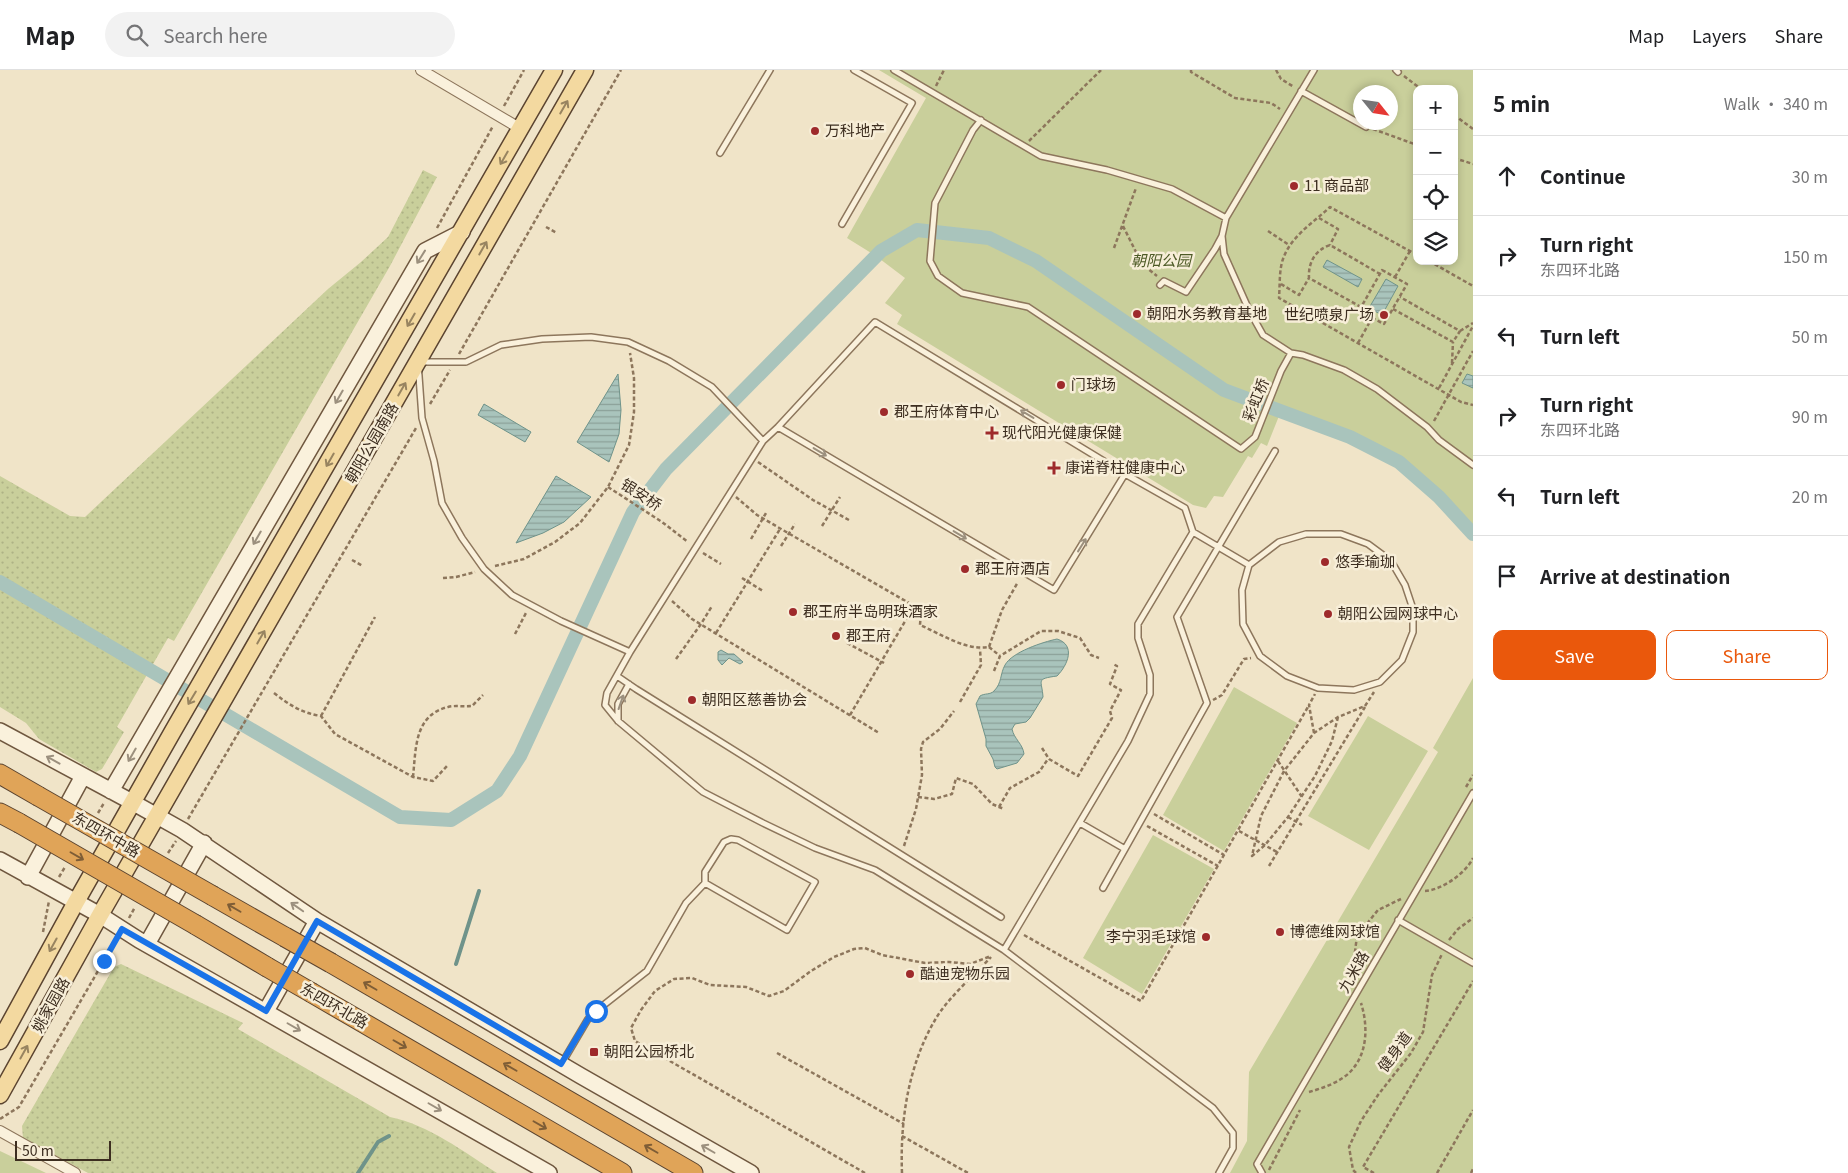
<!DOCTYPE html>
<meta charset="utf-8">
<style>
:root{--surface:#fff;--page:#f2f2f2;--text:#202124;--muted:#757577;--line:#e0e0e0;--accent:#ea580c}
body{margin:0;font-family:Georgia,"Noto Sans SC",serif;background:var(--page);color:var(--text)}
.controls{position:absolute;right:15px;top:15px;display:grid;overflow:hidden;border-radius:10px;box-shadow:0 2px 8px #0003}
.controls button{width:45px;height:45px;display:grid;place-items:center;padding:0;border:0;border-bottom:1px solid var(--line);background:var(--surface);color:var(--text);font:25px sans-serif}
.compass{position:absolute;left:1353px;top:15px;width:45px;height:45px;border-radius:50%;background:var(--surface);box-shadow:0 2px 8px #0003;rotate:120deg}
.scale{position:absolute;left:15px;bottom:12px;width:96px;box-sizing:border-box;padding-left:5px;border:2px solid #3d2e20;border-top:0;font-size:14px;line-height:18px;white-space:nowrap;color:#3d2e20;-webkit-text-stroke:4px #f7eed8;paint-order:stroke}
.stop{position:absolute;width:15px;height:15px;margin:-11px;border:4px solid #1a73e8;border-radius:50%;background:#fff}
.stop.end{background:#1a73e8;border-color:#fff;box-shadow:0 1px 5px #0008}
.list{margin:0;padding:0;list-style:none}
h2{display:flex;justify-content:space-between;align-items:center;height:65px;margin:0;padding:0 20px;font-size:21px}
h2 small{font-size:16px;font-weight:400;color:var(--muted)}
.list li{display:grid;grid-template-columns:32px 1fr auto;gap:15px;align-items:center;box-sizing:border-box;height:80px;padding:0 20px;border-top:1px solid var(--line)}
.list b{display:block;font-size:19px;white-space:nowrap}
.list p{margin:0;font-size:16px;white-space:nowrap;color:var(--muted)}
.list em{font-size:16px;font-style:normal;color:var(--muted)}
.actions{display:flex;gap:10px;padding:15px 20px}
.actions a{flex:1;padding:11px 0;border:1px solid var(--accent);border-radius:10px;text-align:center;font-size:18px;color:var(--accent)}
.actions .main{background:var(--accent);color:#fff}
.icon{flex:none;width:28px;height:28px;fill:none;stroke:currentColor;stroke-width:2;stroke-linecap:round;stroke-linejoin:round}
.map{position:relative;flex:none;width:1473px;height:1103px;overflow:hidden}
header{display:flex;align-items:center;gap:30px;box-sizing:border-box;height:70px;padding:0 25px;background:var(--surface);border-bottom:1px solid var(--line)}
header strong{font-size:24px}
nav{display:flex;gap:28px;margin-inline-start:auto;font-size:18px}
.search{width:350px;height:45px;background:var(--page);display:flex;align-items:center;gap:12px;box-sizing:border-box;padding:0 18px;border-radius:28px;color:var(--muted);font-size:19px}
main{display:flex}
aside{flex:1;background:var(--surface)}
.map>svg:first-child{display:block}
</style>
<header>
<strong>Map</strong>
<div class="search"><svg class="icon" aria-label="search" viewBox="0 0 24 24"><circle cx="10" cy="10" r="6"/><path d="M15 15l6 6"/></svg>Search here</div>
<nav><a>Map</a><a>Layers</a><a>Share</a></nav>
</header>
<main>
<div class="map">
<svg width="1473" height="1103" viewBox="0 0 1473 1103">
<defs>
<pattern id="grass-dots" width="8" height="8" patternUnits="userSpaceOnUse" patternTransform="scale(1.25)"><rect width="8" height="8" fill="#c9cf9b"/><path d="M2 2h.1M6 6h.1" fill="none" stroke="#aeb285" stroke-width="1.8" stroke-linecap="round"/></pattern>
<pattern id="water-rules" width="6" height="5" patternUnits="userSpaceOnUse" patternTransform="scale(1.25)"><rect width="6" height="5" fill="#a9c4bc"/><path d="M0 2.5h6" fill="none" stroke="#8ba098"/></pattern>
</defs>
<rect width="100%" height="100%" fill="#f0e4c8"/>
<path fill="url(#grass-dots)" d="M423 100 437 107 390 196 174 571 168 568 117 657 124 662 102 699 96 702 39 669 26 653 0 637V406L70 446 85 447 328 219 361 192 388 167Z
M121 894 243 953 238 959 390 1047C429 1055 464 1082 497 1103H88L23 1068 22 1056 114 897Z"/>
<path fill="#c9cf9b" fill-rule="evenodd" d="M879 0H1473V464L1439 427 1399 392 1350 367 1281 341 1267 376 1261 373 1252 388 1248 386 1223 427 1214 426 1206 438 1193 435 897 254 902 245 885 233 905 208 876 186 847 168 926 28ZM1417 19H1454V191H1417ZM1360 22H1390V52H1360Z
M1473 608V1103H1230L1247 1071 1249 1002 1438 682 1433 678Z
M1234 617 1297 653 1224 781 1163 745Z
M1368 646 1428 681 1369 780 1308 746Z
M1153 765 1214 799 1142 924 1083 888Z
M0 1081 46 1103H0Z"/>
<path fill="url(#water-rules)" stroke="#6f938a" d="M1327 190 1362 209 1358 217 1323 197Z
M1386 209 1398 216 1382 245 1369 238Z
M618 304 621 340 619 364 609 392 577 372Z
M1467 304 1473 306V318L1462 313Z
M484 334 531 362 525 372 478 345Z
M556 406 591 427 564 452 543 463 516 473Z
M1057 569C1076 575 1068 595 1057 606 1035 609 1042 610 1043 627L1030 648 1026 652 1015 654 1012 659C1014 669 1023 674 1024 684L1017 693 997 699 995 697 993 689 986 676V669L976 634 980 626C985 623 990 625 994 621 1002 613 1000 604 1005 595 1012 582 1043 572 1057 569Z
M721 580 728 584H734L743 592 740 594 729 588 722 595 718 590V582Z"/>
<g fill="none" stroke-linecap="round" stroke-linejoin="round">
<path stroke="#6f938a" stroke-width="4" d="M456 894 479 821
M358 1103 378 1072 389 1066"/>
<path stroke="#a9c4bc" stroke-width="14" d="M0 512 400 747 451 750 497 721 520 686 633 442 666 399 881 181 917 160 989 168 1036 191 1224 320 1350 367 1399 392 1439 427 1473 464"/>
<g stroke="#8d765c" stroke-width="8">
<path id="lane" d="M894 0 1041 86 1107 100 1172 119 1226 148 1222 166 1224 184 1249 240 1263 265 1291 283 1303 285 1344 300 1377 319 1427 357 1439 370 1473 395
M1396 0 1398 2
M1301 21 1366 57
M981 50 973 60 935 133 930 191 938 206 962 223 1028 237 1241 379 1255 367 1281 301 1291 283
M720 83 770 0
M1226 148 1314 0
M842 154 912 33 854 0
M1160 215 1164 211 1186 222 1215 179 1222 166
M591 267 628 272 669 291 712 317 763 371 630 582 561 551 512 525 484 499 462 468 442 433 434 391 422 348 418 292H466L501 275 542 269Z
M763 371 778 357 875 252 1125 404 1054 520 778 357
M1125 404 1185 438 1193 462 1249 495 1242 520 1243 554 1260 586 1287 606 1318 618 1354 620 1380 612 1402 590 1413 562V539L1405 515 1391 491 1368 474 1341 464H1306L1279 472 1249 495
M1193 462 1138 554V568L1150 605V624L1128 671 1004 880 1213 1038 1233 1063V1078L1219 1103
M630 582 607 623 605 635 618 651 703 722 763 753 815 778 875 800 1004 880
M617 606 636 619 1001 847
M618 651V634L629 614
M1080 753 1125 779
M1103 818 1207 633 1177 547 1275 381
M1398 850 1473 893
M562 993 588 949 596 941 647 901 686 833 705 813V802L724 772 731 769 738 770 815 812 787 860 705 813
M1262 1103 1257 1094 1473 723"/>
</g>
<g stroke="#8d765c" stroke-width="12">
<path id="street" d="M421 0 521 59
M0 1061 75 1103"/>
</g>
<g stroke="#6f573f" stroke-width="18">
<path id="secondary" d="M0 661 132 732 182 760 317 851 581 1006 751 1103
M111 721 425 181 462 162
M0 790 100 845 139 870 549 1103
M28 807 83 706
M147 874 204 773
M266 941 317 851"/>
</g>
<g stroke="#5b4430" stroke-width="19">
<path id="primary" d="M0 971 76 832 173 661 554 0
M0 1025 100 845 585 0"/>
</g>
<g stroke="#5b4430" stroke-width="21">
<path id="highway" d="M0 704 38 726
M0 743 19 753
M213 826 285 867
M196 855 267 897
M331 893 693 1103
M312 923 622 1103"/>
</g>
<path stroke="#8d765c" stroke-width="2.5" stroke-dasharray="4 2.5" stroke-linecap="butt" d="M1191 0V2L1235 28 1271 33 1280 39
M1276 0 1281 9 1294 17
M1404 6 1421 19
M936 16 944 0
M504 36 524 0
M1454 45 1473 59
M1373 59 1417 75
M1029 71 1101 0
M1454 88 1473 94
M1319 148 1338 159 1330 175
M1123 156 1142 194 1157 206
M546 157 557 163
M437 158 493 56
M1268 161 1289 175
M1114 178 1136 118
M1417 185 1330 137C1313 153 1291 166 1283 189 1279 200 1280 215 1279 228L1461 332 1473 335
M1429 191 1473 216
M1382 200 1407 214 1384 254 1359 241Z
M1395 207 1410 181
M1281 214 1299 225 1309 208
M1361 237 1309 208C1308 193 1315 180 1330 175L1380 204
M1393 239 1453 272 1460 261 1400 227
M1460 261 1473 253
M1358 273 1372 248
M459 284 621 0
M1452 293 1453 272
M1439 318 1473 256
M430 334 450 300
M1434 351 1473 281
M758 392 813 430 849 450
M608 417 662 452 688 472
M736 427 757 445 914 536 921 541 920 555C941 564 966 581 989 577L1002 540 1018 512
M822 456 840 427
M751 469 766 443
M781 476 795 454
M703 483 721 494
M352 490 363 496
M495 496 524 489 555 472 580 453 608 417 629 375 634 342V308L630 283
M443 508 456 507 475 502
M742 508 763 521
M672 531 692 549 879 663
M716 563 780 459
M515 564 527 541
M847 573 884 593
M989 577 1000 586
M676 589 701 554 712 536
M994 601 1000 586 1041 561H1058L1080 568 1091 585 1099 588
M274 623C289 635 302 643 321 646L335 664 413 707 433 711 448 695
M1213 630 1222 625 1244 589 1251 588
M960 632 981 595 980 579
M850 645 914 536
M321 646 375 547
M1338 647 1332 671 1315 706 1288 747 1265 775 1252 786 1261 746 1284 701 1314 663 1338 647 1365 636 1374 622
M1314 663 1309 635 1315 624
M1042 678 1049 689 1078 706 1112 648 1110 641 1121 620 1110 614 1117 596 1113 594
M1278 691 1302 727
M413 707C416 679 414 645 448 637 455 635 464 637 472 636L483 625
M1466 717 1473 705
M918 727 934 729 952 724 956 708 973 714 992 734 1004 739
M999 737 1010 718 1039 702 1048 689
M98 743 104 733
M1154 744 1224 785
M1288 747 1302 755
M188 749 416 358
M1147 756 1218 796
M1239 761 1277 782
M904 776 916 739 922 705 921 679 923 672 940 659 954 641
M168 783 176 771
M1269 796 1365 637
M59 807 65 797
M1425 821C1442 820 1466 803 1473 788
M129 848 135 837
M43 862 49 831
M1024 865 1141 931 1309 635
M1449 870 1458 859 1473 848
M1355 908 1353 897 1357 866 1378 840 1401 829
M777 983 904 1054
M1309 1022C1323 1018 1341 1012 1351 1001 1368 983 1368 955 1361 933
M0 1049 19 1037 116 870
M902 1066 968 1103
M1269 1100 1300 1040
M865 1103 635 971 631 958 641 940 655 921 674 909 692 908 710 915 746 917 769 926 784 921 811 901 834 887 854 879 865 878 882 885 925 893 949 892 970 894 991 886
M902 1103C900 1051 908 996 935 950 946 930 975 904 991 887
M1356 1103 1353 1100 1349 1077 1361 1051 1378 1025 1411 983 1423 962 1432 905 1442 884
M1374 1103 1363 1097 1473 911
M1437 1103 1473 1040
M1471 1103 1473 1099"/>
<use href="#lane" stroke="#faf1dc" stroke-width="5"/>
<use href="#street" stroke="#faf1dc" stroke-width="10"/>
<use href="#secondary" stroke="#faf1dc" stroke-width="15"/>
<use href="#primary" stroke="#f3d9a0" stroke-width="16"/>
<use href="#highway" stroke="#e0a458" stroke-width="19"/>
<g stroke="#5b4430" stroke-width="21" stroke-linecap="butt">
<path id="highway-bridge" d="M38 726 213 826
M19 753 196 855
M285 867 331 893
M267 897 312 923"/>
</g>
<use href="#highway-bridge" stroke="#e0a458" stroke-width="19"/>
</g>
<defs><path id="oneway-shaft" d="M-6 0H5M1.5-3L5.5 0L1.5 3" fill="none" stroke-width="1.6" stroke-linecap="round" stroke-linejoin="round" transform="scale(1.25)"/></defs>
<g stroke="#988460">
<use href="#oneway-shaft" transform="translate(564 37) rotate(-60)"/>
<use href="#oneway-shaft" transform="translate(504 88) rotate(120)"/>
<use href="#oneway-shaft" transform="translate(483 178) rotate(-60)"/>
<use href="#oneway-shaft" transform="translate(411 250) rotate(120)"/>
<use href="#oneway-shaft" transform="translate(402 319) rotate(-60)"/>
<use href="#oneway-shaft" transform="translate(330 390) rotate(120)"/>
<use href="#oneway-shaft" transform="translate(261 567) rotate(-60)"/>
<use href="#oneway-shaft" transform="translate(192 628) rotate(121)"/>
<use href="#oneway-shaft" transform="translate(53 875) rotate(119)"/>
<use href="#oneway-shaft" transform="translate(24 982) rotate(-61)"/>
</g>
<g stroke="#9c907e">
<use href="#oneway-shaft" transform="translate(421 187) rotate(122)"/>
<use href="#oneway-shaft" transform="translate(339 327) rotate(120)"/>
<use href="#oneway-shaft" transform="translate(1027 344) rotate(-149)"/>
<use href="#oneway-shaft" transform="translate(820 382) rotate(31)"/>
<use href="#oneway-shaft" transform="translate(960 465) rotate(31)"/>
<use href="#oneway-shaft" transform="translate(257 468) rotate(120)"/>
<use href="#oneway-shaft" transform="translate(1082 475) rotate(-58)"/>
<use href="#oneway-shaft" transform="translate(621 632) rotate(-71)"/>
<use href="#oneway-shaft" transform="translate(132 685) rotate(120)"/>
<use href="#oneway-shaft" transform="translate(53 690) rotate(-151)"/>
<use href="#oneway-shaft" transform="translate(297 837) rotate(-145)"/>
<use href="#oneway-shaft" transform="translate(294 957) rotate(30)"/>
<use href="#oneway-shaft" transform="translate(435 1037) rotate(30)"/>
<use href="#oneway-shaft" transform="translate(708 1079) rotate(-150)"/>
</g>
<g stroke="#7e5d36">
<use href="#oneway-shaft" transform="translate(77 786) rotate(30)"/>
<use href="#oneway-shaft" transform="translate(234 838) rotate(-150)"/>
<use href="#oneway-shaft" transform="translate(370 916) rotate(-150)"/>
<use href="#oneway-shaft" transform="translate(400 974) rotate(30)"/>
<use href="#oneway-shaft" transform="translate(510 997) rotate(-150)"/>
<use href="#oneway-shaft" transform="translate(540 1055) rotate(30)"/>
<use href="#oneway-shaft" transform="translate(651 1079) rotate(-150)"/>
</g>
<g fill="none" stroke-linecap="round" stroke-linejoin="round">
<path stroke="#1a73e8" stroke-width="6" d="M104 891 122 859 266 941 317 851 561 994 588 949 596 941"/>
</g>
<g fill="#9e2a2b" stroke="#f7eed8" stroke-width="2">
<circle cx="815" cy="61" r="5"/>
<circle cx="1294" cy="116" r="5"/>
<circle cx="1137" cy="244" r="5"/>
<circle cx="1384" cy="245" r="5"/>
<circle cx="1061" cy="315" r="5"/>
<circle cx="884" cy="342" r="5"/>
<path d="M989.5 355.5h5v5h5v5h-5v5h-5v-5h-5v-5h5z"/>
<path d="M1051.5 390.5h5v5h5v5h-5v5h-5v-5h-5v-5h5z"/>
<circle cx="1325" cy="492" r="5"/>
<circle cx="965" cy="499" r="5"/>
<circle cx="793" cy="542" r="5"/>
<circle cx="1328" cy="544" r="5"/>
<circle cx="836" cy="566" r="5"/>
<circle cx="692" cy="630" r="5"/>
<circle cx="1280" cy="862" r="5"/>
<circle cx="1206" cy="867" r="5"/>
<circle cx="910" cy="904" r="5"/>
<rect x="589" y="977" width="10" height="10" rx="2.5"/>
</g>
<g text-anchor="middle" stroke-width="5" stroke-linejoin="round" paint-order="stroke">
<g font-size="15" fill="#3d2e20" stroke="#f7eed8" text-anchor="start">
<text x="825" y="66">万科地产</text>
<text x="1304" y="121">11 商品部</text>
<text x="1147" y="249">朝阳水务教育基地</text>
<text x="1374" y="250" text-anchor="end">世纪喷泉广场</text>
<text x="1071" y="320">门球场</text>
<text x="894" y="347">郡王府体育中心</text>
<text x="1002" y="368">现代阳光健康保健</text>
<text x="1065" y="403">康诺脊柱健康中心</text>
<text x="1335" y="497">悠季瑜珈</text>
<text x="975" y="504">郡王府酒店</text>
<text x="803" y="547">郡王府半岛明珠酒家</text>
<text x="1338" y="549">朝阳公园网球中心</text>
<text x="846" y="571">郡王府</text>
<text x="702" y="635">朝阳区慈善协会</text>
<text x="1290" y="867">博德维网球馆</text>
<text x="1196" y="872" text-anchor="end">李宁羽毛球馆</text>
<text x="920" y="909">酷迪宠物乐园</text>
<text x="604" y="987">朝阳公园桥北</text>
</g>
<g font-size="15" font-style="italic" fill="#4d5a26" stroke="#f7eed8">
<text x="1161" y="196">朝阳公园</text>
</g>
<g font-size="15" fill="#3d2e20" stroke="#f7eed8">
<text transform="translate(1256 330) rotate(-68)" y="5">彩虹桥</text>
<text transform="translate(372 373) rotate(-60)" y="5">朝阳公园南路</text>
<text transform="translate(641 425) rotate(33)" y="5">银安桥</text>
<text transform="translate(106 765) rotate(30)" y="5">东四环中路</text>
<text transform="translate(1354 902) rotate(-60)" y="5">九米路</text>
<text transform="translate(51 935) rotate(-61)" y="5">姚家园路</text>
<text transform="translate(334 936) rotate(30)" y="5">东四环北路</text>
<text transform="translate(1395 982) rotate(-54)" y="5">健身道</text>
</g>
</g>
</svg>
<div class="controls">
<button>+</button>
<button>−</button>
<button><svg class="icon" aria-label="locate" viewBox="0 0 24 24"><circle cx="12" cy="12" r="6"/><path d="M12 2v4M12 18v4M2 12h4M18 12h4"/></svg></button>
<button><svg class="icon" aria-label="layers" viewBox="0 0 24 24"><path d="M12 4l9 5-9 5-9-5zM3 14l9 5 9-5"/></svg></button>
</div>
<svg class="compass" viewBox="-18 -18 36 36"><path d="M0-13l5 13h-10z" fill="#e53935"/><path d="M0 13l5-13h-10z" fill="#757577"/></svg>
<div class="scale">50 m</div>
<div class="stop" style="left:596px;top:941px"></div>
<div class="stop end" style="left:104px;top:891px"></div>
</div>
<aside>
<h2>5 min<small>Walk · 340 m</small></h2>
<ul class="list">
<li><svg class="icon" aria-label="ahead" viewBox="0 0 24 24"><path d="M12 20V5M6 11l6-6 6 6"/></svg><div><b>Continue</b></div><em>30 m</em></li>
<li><svg class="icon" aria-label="right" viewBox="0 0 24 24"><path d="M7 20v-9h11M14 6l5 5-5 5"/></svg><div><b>Turn right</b><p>东四环北路</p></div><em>150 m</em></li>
<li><svg class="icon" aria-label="left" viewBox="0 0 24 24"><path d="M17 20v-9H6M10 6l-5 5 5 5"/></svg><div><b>Turn left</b></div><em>50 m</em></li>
<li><svg class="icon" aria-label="right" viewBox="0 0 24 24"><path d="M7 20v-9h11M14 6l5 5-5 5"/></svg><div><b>Turn right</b><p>东四环北路</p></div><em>90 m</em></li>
<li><svg class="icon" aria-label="left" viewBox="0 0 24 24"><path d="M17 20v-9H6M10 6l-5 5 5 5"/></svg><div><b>Turn left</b></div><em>20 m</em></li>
<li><svg class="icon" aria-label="arrive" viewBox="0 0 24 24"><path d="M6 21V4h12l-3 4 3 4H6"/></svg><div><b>Arrive at destination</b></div></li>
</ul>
<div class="actions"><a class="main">Save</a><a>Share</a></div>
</aside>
</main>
